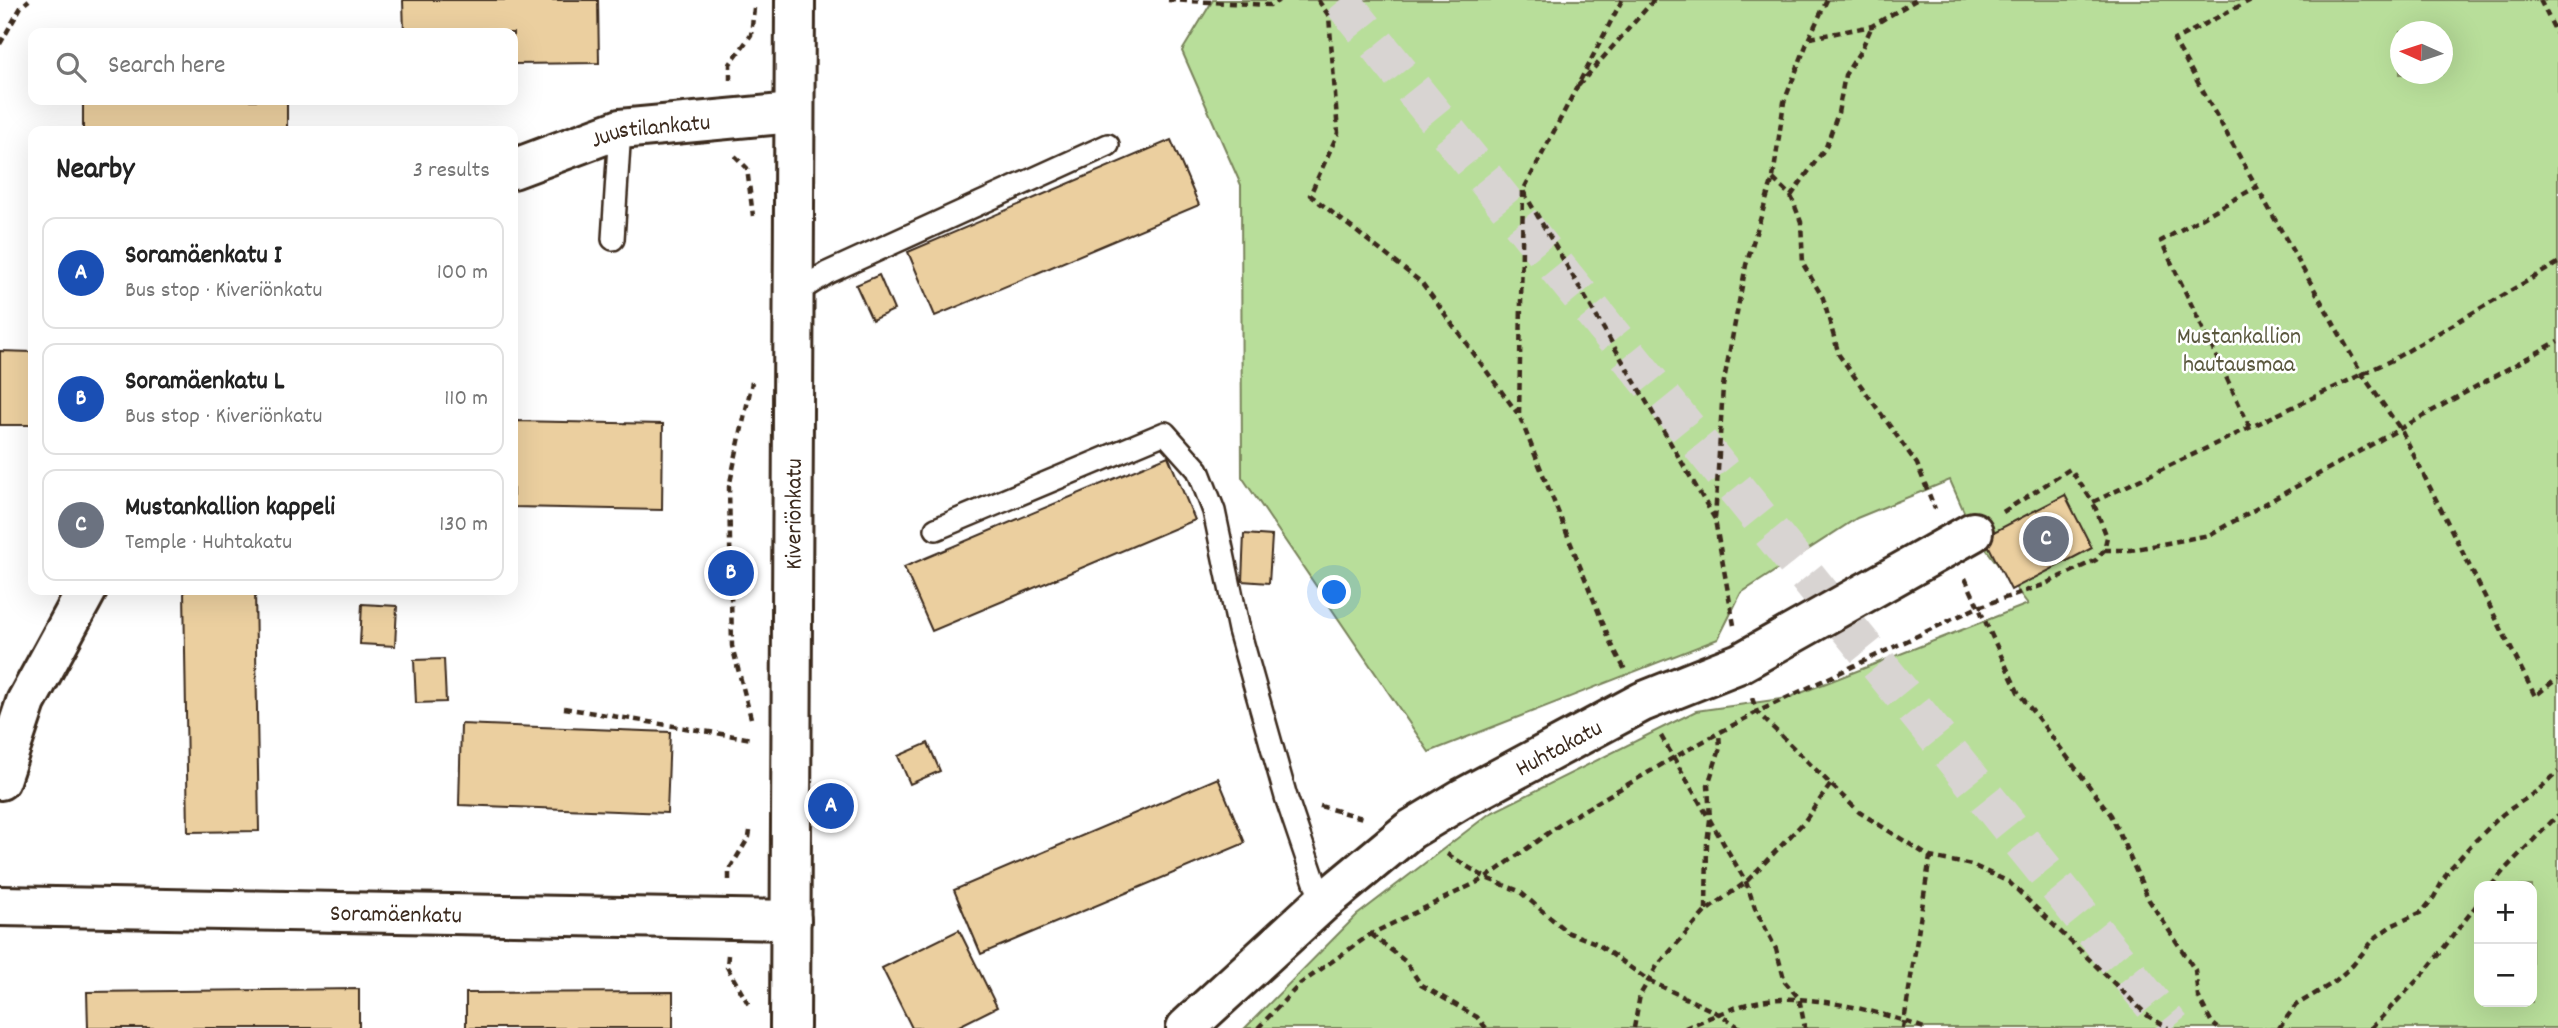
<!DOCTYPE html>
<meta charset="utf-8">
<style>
:root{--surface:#fff;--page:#f2f2f2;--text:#222;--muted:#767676;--line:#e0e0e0;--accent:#0b8043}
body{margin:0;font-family:Dekko,sans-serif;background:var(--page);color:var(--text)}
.controls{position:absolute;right:21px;bottom:21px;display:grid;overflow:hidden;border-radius:14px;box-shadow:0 7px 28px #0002}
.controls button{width:63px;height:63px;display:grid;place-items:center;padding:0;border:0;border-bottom:2px solid var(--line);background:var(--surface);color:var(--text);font:35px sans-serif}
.compass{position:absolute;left:2390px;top:21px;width:63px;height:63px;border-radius:50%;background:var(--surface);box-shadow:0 7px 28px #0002;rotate:273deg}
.you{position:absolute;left:1335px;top:593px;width:24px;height:24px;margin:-18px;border:5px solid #fff;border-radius:50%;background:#1a73e8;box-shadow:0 0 0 10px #1a73e833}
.badge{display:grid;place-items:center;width:46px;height:46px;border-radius:50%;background:var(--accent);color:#fff;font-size:23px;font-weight:700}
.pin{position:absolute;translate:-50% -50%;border:4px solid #fff;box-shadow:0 2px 7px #0006}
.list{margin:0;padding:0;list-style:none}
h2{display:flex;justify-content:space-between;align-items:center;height:91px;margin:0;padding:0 28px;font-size:30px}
h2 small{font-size:23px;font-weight:400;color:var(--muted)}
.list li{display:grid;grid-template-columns:46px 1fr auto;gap:21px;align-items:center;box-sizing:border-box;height:112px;margin:0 14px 14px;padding:0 14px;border:2px solid var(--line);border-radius:14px}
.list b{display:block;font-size:26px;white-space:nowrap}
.list p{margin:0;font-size:23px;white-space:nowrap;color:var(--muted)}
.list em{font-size:23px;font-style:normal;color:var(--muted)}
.icon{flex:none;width:38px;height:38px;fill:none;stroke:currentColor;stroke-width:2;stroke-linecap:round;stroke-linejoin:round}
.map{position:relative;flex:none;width:2558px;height:1028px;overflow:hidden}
.search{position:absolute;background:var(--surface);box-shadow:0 7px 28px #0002;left:28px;top:28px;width:490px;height:77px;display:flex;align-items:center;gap:18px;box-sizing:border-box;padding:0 24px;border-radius:14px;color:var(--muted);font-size:26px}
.panel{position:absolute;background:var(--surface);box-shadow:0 7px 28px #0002;left:28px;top:126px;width:490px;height:469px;border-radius:14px}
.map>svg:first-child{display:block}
</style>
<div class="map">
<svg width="2558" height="1028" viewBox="0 0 2558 1028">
<rect width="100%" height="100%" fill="#fff"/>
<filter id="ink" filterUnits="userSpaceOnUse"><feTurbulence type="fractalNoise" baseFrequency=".0143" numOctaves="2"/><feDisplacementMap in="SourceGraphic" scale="14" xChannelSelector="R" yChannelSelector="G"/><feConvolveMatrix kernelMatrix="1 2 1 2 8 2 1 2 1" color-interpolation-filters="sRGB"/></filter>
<g filter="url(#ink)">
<path fill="#b8de9a" stroke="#7a845c" stroke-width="2" fill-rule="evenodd" d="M1213 0H2558V1028H1245L1357 915 1489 814 1696 711 1788 698 2028 604 1973 532 1950 480 1857 518 1741 593 1718 639 1429 752 1242 477 1241 185 1182 51ZM2400 32H2442V74H2400ZM2479 886H2532V1002H2479Z"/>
<path fill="#ebcf9f" stroke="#3b2a1e" stroke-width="2" d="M403 0H598L599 63 513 64V33H404Z
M83 100H287V131H83Z
M1171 140 1199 205 935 316 908 252Z
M879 275 894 310 872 320 856 285Z
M0 351 33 352V425H0Z
M513 421 663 424 662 510 513 507Z
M1168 456 1195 520 932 631 904 567Z
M2065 495 2092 548 2011 590 1984 537Z
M1244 534 1272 536 1269 583 1242 581Z
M184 590H255L259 831 188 832Z
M362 604 397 606 395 646 360 644Z
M444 659 446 702 416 703 414 660Z
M461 724 670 732 667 813 459 805Z
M928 743 940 771 910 784 898 756Z
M1218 778 1245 843 981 954 954 890Z
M959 930 997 1007 955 1028H912L882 968Z
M359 989V1028H88L87 992Z
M673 992V1028H466V993Z"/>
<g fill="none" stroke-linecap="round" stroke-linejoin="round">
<path stroke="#d8d4d2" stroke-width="38" stroke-dasharray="38 19" stroke-linecap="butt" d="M1341 0 2172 1028"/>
<g stroke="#3b2a1e" stroke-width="26">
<path id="service" d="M613 239 620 129
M794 294 827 273 1108 145
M936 529 1165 433 1198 470 1214 511 1239 630 1286 797 1322 903"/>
</g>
<g stroke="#3b2a1e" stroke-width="44">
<g id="minor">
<path id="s1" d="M513 169 620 129 793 113"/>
<path d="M0 780 26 702 87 590"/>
<path id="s2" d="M0 906 791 920"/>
<path id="s3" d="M1186 1028 1322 903 1410 830 1463 798 1642 702 1740 663 1973 532"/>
</g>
</g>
<g stroke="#3b2a1e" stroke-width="44">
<g id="tertiary">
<path id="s4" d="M790 1028 795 0"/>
</g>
</g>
<path stroke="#3b2a1e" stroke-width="4.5" stroke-dasharray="7 5" stroke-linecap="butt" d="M1168 0 1270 5 1280 0
M1318 0 1329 16 1338 133 1310 195 1422 283 1518 414
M1622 0 1523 191 1715 519
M2251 0 2174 40 2362 374 2401 430 2535 696 2558 678
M2540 0 2558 36
M1810 38 1872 26 1916 0
M0 44 21 7 29 0
M730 80V64L751 35 754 8
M1578 86 1654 0
M735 156 747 168 753 216
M1773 179 1791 196 1801 222 1803 264 1823 298 1839 355 1917 464 1935 509
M1523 191 1519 415 1611 643 1625 670
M1791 196 1826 147 1838 113 1845 75 1861 50 1872 26
M2250 427 2161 241 2256 187
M2003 512 2070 469 2093 502 2392 360 2558 263
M2104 550H2131L2209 535 2558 341
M1965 578 2018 692 2111 815 2149 900 2195 970 2198 996 2212 1023 2218 1028
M1734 625 1715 520 1723 386 1746 265 1773 178 1784 102 1809 38 1827 0
M1752 698 1757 712 1859 812 1930 857 1972 865 2009 882 2148 1016 2168 1028
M564 708 752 739
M751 718 732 646 729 487 752 382
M1661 736 1746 882 1755 908 1776 949 1785 982 1799 998 1805 1028
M1320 806 1366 819
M1447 854 1486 878 1519 891 1567 932 1596 943 1648 980 1721 1015 1740 1028
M729 880V870L749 837 750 831
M2491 886 2505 869 2558 815
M1706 910 1707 843 1710 820 1708 785 1720 748 1719 733
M1371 934 1406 962 1421 985 1477 1017 1486 1028
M728 955 727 967 750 1007
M1258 1028 1300 984 1371 934 1486 878 1565 821 1673 758 1757 712 1978 607 2043 585 2096 560 2104 550 2107 537 2093 502
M1634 1028 1640 995 1657 966 1706 911 1746 882 1804 822 1831 784
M1685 1028C1707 1019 1732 1007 1756 1002 1803 991 1879 1011 1924 1028
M1903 1028 1930 857
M2279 1028 2296 1005 2333 983 2353 965 2375 938 2391 926 2422 912 2434 897 2448 871 2472 844 2503 814 2537 791 2558 772
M2371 1028 2425 972 2479 902"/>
<use href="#service" stroke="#fff" stroke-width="21"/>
<use href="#minor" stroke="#fff" stroke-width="38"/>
<use href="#tertiary" stroke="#fff" stroke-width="38"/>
</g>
</g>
<g text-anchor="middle" stroke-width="5" stroke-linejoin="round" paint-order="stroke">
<g font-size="24" fill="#3b2a1e" stroke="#fff">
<text dy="8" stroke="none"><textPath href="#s1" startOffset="144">Juustilankatu</textPath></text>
<text dy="8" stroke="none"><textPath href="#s4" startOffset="514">Kiveriönkatu</textPath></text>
<text dy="8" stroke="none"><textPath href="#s3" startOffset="469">Huhtakatu</textPath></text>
<text dy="8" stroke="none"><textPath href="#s2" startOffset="396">Soramäenkatu</textPath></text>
</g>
<g font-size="24" fill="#5a573d" stroke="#fff">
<text x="2239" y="343">Mustankallion<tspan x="2239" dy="28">hautausmaa</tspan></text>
</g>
</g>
</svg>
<div class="controls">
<button>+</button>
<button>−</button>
</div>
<svg class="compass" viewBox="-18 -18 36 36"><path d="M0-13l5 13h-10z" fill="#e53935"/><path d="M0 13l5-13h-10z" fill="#767676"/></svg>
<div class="you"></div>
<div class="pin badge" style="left:831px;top:806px;background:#1a4fb4">A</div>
<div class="pin badge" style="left:731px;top:573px;background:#1a4fb4">B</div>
<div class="pin badge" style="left:2046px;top:539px;background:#6b7280">C</div>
<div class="search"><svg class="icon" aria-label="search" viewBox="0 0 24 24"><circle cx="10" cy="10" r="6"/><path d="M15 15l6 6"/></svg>Search here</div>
<section class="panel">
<h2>Nearby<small>3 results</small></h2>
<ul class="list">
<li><span class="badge" style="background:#1a4fb4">A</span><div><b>Soramäenkatu I</b><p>Bus stop · Kiveriönkatu</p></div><em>100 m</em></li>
<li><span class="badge" style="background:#1a4fb4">B</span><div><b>Soramäenkatu L</b><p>Bus stop · Kiveriönkatu</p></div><em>110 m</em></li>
<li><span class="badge" style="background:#6b7280">C</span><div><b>Mustankallion kappeli</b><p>Temple · Huhtakatu</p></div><em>130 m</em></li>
</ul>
</section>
</div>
